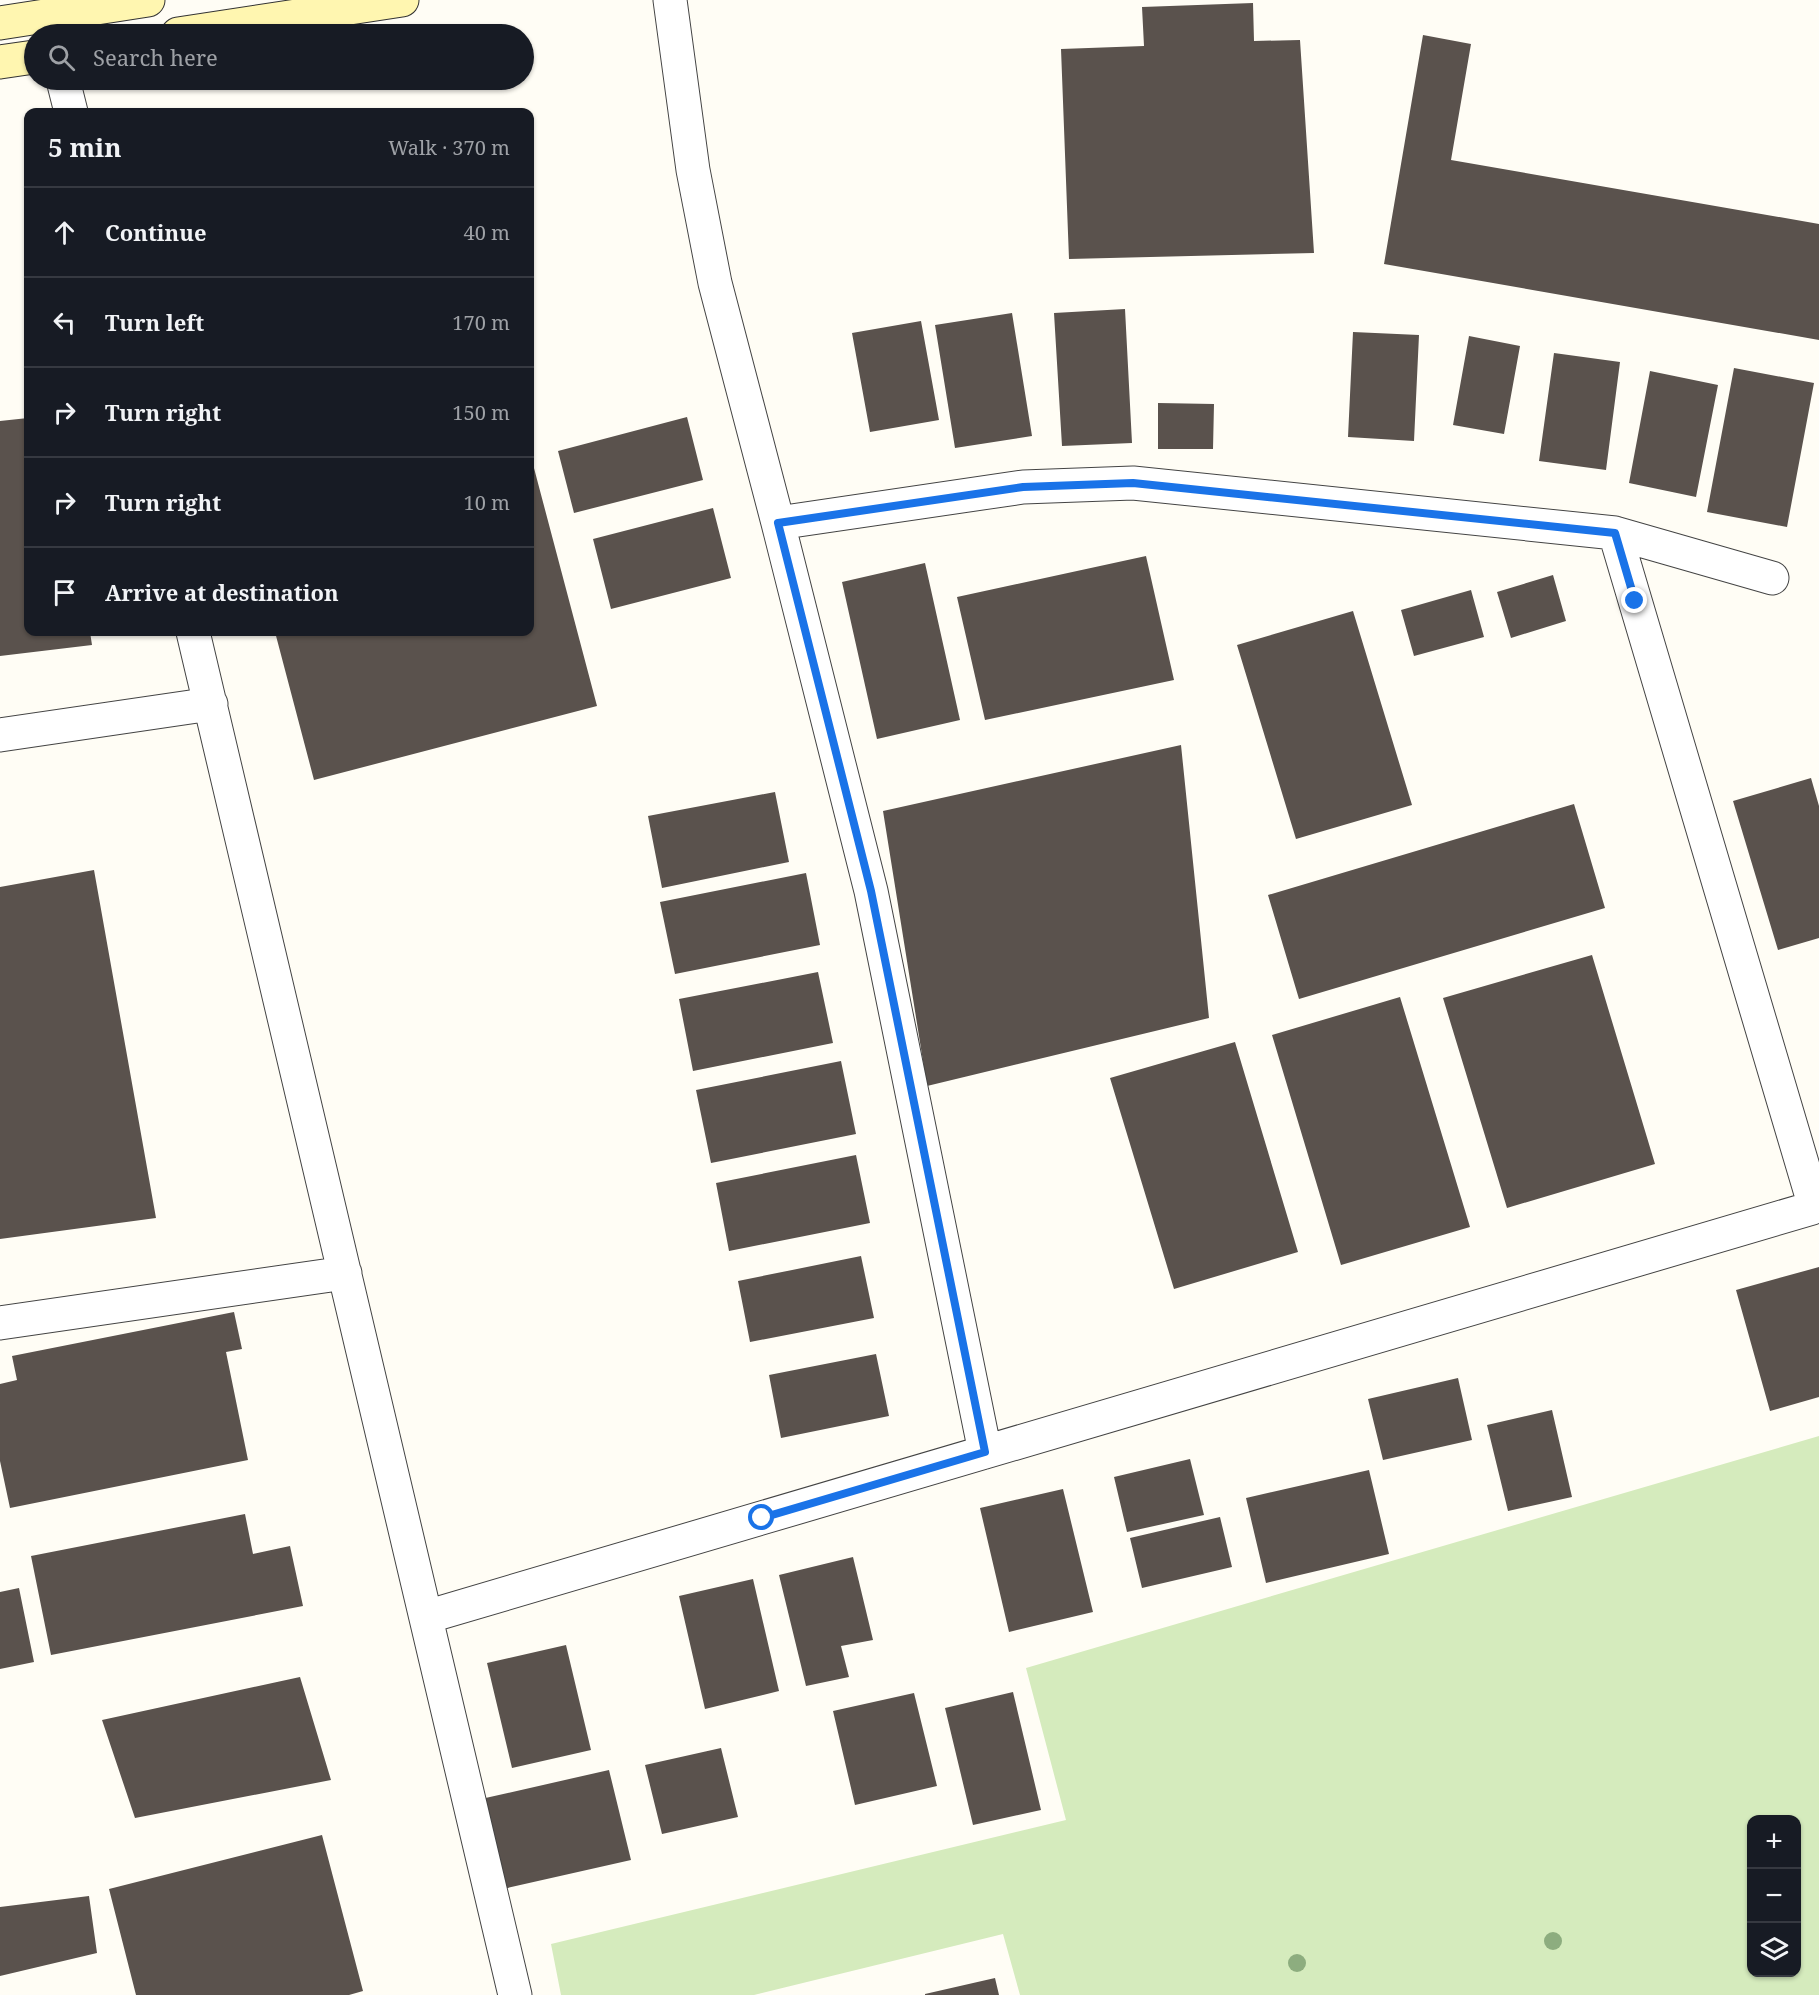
<!DOCTYPE html>
<meta charset="utf-8">
<style>
:root{--surface:#171b24;--page:#20242c;--text:#f1f3f6;--muted:#9ea1a6;--line:#363941}
body{margin:0;font-family:"Noto Serif",serif;background:var(--page);color:var(--text)}
.controls{position:absolute;right:18px;bottom:18px;display:grid;overflow:hidden;border-radius:12px;box-shadow:0 2px 4px #0004}
.controls button{width:54px;height:54px;display:grid;place-items:center;padding:0;border:0;border-bottom:2px solid var(--line);background:var(--surface);color:var(--text);font:30px sans-serif}
.stop{position:absolute;width:18px;height:18px;margin:-14px;border:4px solid #1a73e8;border-radius:50%;background:#fff}
.stop.end{background:#1a73e8;border-color:#fff;box-shadow:0 2px 6px #0008}
.list{margin:0;padding:0;list-style:none}
h2{display:flex;justify-content:space-between;align-items:center;height:78px;margin:0;padding:0 24px;font-size:26px}
h2 small{font-size:20px;font-weight:400;color:var(--muted)}
.list li{display:grid;grid-template-columns:39px 1fr auto;gap:18px;align-items:center;box-sizing:border-box;height:90px;padding:0 24px;border-top:2px solid var(--line)}
.list b{display:block;font-size:22px;white-space:nowrap}
.list em{font-size:20px;font-style:normal;color:var(--muted)}
.icon{flex:none;width:33px;height:33px;fill:none;stroke:currentColor;stroke-width:2;stroke-linecap:round;stroke-linejoin:round}
.map{position:relative;flex:none;width:1819px;height:1995px;overflow:hidden}
.search{position:absolute;background:var(--surface);box-shadow:0 2px 4px #0004;left:24px;top:24px;width:510px;height:66px;display:flex;align-items:center;gap:15px;box-sizing:border-box;padding:0 21px;border-radius:33px;color:var(--muted);font-size:22px}
.panel{position:absolute;background:var(--surface);box-shadow:0 2px 4px #0004;left:24px;top:108px;width:510px;height:528px;border-radius:12px}
.map>svg:first-child{display:block}
</style>
<div class="map">
<svg width="1819" height="1995" viewBox="0 0 1819 1995">
<rect width="100%" height="100%" fill="#fffdf5"/>
<path fill="#d5ebbd" fill-rule="evenodd" d="M1819 1436V1995H1020L1003 1934 754 1995H561L551 1944 1066 1820 1026 1668ZM1752 1820H1796V1972H1752Z"/>
<path fill="#5a524d" d="M1253 3 1254 41 1300 40 1314 253 1069 259 1061 49 1144 46 1142 7Z
M1423 35 1471 44 1451 160 1819 224V340L1384 264Z
M1125 309 1132 443 1062 446 1054 313Z
M1012 313 1032 436 955 448 935 325Z
M921 321 939 420 870 432 852 333Z
M1353 332 1419 335 1414 441 1348 437Z
M1469 336 1520 346 1504 434 1453 425Z
M1554 353 1620 362 1606 470 1539 461Z
M1734 368 1814 383 1787 527 1707 512Z
M1650 371 1718 385 1696 497 1629 483Z
M1158 403 1214 404 1213 449H1158Z
M687 417 703 480 574 513 558 451Z
M28 418V632H90L92 645 0 656V421Z
M530 453 597 706 314 780 275 632H530Z
M713 508 731 578 611 609 593 539Z
M1146 556 1174 680 985 720 957 597Z
M925 563 960 720 877 739 842 582Z
M1553 575 1566 621 1511 638 1497 592Z
M1471 590 1484 637 1414 656 1401 610Z
M1353 611 1412 805 1296 839 1237 645Z
M1181 745 1209 1018 927 1086 883 811Z
M1811 778 1819 806V938L1778 950 1733 801Z
M775 792 789 862 662 888 648 816Z
M1574 804 1605 908 1299 999 1268 895Z
M94 870 156 1218 0 1239V887Z
M806 873 820 945 675 974 660 902Z
M1592 955 1655 1164 1507 1208 1443 998Z
M818 972 833 1043 693 1071 679 999Z
M1400 997 1470 1227 1341 1265 1272 1035Z
M1235 1042 1298 1252 1174 1289 1110 1078Z
M841 1061 856 1134 711 1163 696 1090Z
M856 1155 870 1223 729 1251 716 1183Z
M861 1256 874 1318 750 1342 738 1281Z
M1819 1267V1397L1770 1411 1736 1290Z
M234 1312 242 1349 226 1352 248 1460 10 1508 0 1461V1384L17 1380 12 1356Z
M876 1354 889 1416 781 1438 769 1375Z
M1458 1378 1472 1440 1383 1460 1368 1399Z
M1552 1410 1572 1497 1508 1511 1487 1425Z
M1190 1459 1204 1515 1127 1532 1114 1477Z
M1369 1470 1389 1554 1266 1583 1246 1498Z
M1063 1489 1093 1612 1009 1632 980 1508Z
M245 1514 253 1554 290 1546 303 1606 51 1655 31 1556Z
M1220 1517 1232 1567 1142 1588 1130 1538Z
M853 1557 873 1640 841 1646 849 1677 806 1686 779 1575Z
M753 1579 779 1691 705 1709 679 1596Z
M19 1588 34 1662 0 1669V1592Z
M566 1645 591 1750 512 1768 487 1663Z
M300 1677 331 1780 135 1818 102 1720Z
M1013 1692 1041 1810 973 1825 945 1708Z
M914 1693 937 1786 855 1805 833 1711Z
M721 1748 738 1817 662 1834 645 1765Z
M609 1770 631 1860 503 1889 481 1799Z
M322 1835 363 1991 349 1995H136L109 1889Z
M89 1896 97 1953 0 1976V1907Z
M995 1978 999 1995H925V1994Z"/>
<g fill="none" stroke-linecap="round" stroke-linejoin="round">
<g stroke="#444" stroke-width="35">
<path id="street" d="M670 0 693 170 715 283 778 523 871 891 985 1452
M63 80 71 112
M778 523 1023 487 1133 483 1615 533 1772 578
M1615 533 1815 1207
M193 632 515 1995
M0 735 211 704
M0 1323 345 1273
M426 1617 1819 1206"/>
</g>
<g stroke="#333" stroke-width="35">
<path id="secondary" d="M0 23 148 0
M178 34 402 0
M0 62 34 57"/>
</g>
<use href="#street" stroke="#fff" stroke-width="33"/>
<use href="#secondary" stroke="#fff6b0" stroke-width="33"/>
</g>
<g fill="#8dad7f">
<circle cx="1553" cy="1941" r="9"/>
<circle cx="1297" cy="1963" r="9"/>
</g>
<g fill="none" stroke-linecap="round" stroke-linejoin="round">
<path stroke="#1a73e8" stroke-width="8" d="M762 1518 985 1452 871 891 778 523 1023 487 1133 483 1615 533 1635 601"/>
</g>
</svg>
<div class="controls">
<button>+</button>
<button>−</button>
<button><svg class="icon" aria-label="layers" viewBox="0 0 24 24"><path d="M12 4l9 5-9 5-9-5zM3 14l9 5 9-5"/></svg></button>
</div>
<div class="stop" style="left:762px;top:1518px"></div>
<div class="stop end" style="left:1635px;top:601px"></div>
<div class="search"><svg class="icon" aria-label="search" viewBox="0 0 24 24"><circle cx="10" cy="10" r="6"/><path d="M15 15l6 6"/></svg>Search here</div>
<section class="panel">
<h2>5 min<small>Walk · 370 m</small></h2>
<ul class="list">
<li><svg class="icon" aria-label="ahead" viewBox="0 0 24 24"><path d="M12 20V5M6 11l6-6 6 6"/></svg><div><b>Continue</b></div><em>40 m</em></li>
<li><svg class="icon" aria-label="left" viewBox="0 0 24 24"><path d="M17 20v-9H6M10 6l-5 5 5 5"/></svg><div><b>Turn left</b></div><em>170 m</em></li>
<li><svg class="icon" aria-label="right" viewBox="0 0 24 24"><path d="M7 20v-9h11M14 6l5 5-5 5"/></svg><div><b>Turn right</b></div><em>150 m</em></li>
<li><svg class="icon" aria-label="right" viewBox="0 0 24 24"><path d="M7 20v-9h11M14 6l5 5-5 5"/></svg><div><b>Turn right</b></div><em>10 m</em></li>
<li><svg class="icon" aria-label="arrive" viewBox="0 0 24 24"><path d="M6 21V4h12l-3 4 3 4H6"/></svg><div><b>Arrive at destination</b></div></li>
</ul>
</section>
</div>
